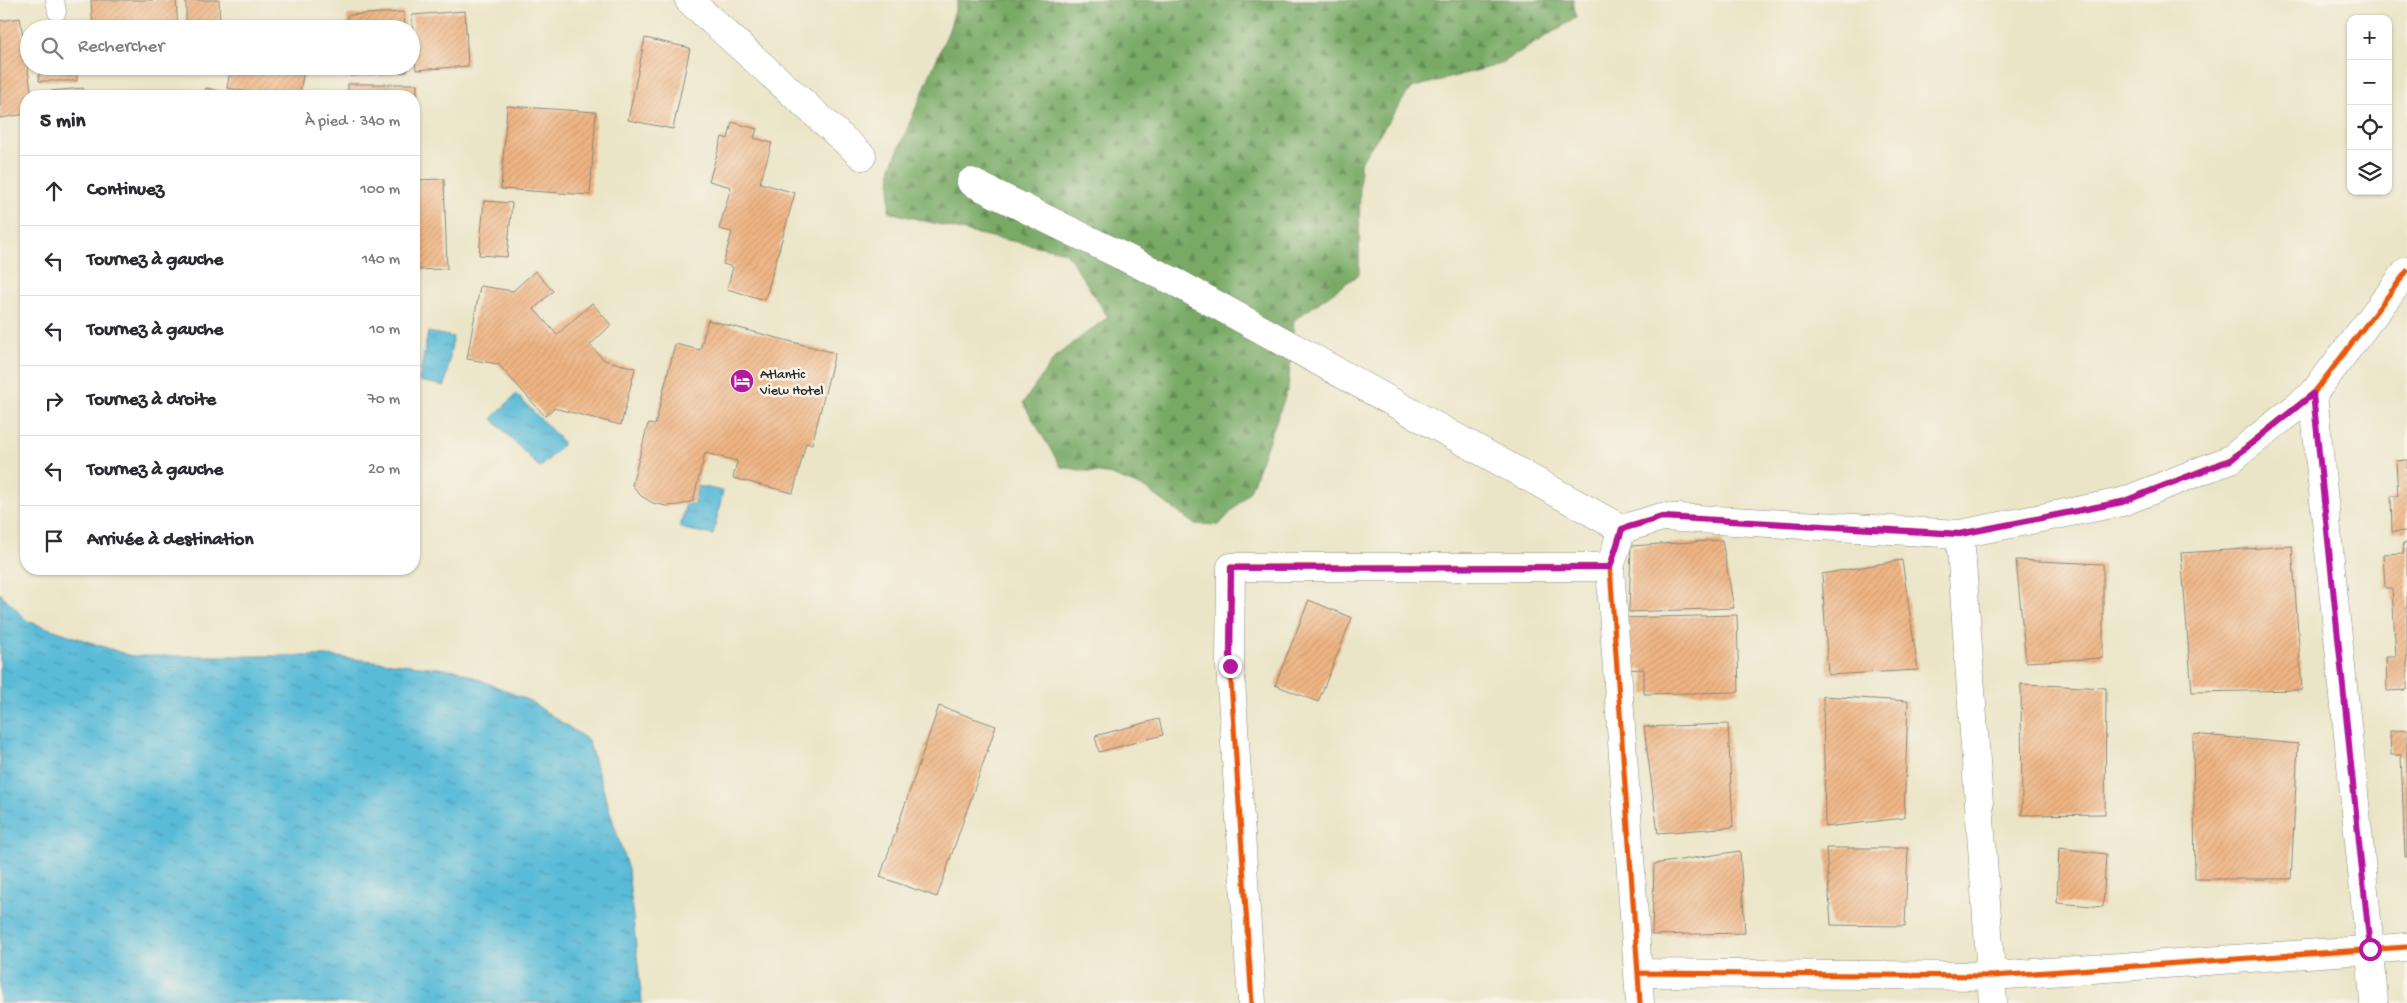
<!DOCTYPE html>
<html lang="fr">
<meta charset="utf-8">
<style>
:root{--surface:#fff;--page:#f7f7f7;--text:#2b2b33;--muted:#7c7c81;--line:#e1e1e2}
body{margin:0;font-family:"Gochi Hand",sans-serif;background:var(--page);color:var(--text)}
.controls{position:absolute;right:15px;top:15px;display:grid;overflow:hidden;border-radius:10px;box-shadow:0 1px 4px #0004}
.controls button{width:45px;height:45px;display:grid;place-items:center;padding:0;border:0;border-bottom:1px solid var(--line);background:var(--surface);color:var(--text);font:25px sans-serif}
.stop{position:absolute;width:15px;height:15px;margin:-11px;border:4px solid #b5179e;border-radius:50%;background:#fff}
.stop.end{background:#b5179e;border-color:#fff;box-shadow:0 1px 5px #0008}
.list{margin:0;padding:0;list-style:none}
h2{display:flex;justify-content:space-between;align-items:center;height:65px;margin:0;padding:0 20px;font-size:21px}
h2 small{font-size:16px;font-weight:400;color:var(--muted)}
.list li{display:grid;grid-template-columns:32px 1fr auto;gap:15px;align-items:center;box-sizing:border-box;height:70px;padding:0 20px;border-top:1px solid var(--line)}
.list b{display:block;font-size:19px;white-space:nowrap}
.list em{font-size:16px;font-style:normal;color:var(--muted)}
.icon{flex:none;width:28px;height:28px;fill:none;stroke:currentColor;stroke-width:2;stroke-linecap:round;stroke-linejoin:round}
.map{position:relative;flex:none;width:2407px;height:1003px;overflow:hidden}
.search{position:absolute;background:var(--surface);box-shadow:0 1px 4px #0004;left:20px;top:20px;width:400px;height:55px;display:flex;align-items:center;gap:12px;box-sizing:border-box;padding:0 18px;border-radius:28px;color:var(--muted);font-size:19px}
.panel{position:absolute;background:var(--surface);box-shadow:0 1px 4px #0004;left:20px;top:90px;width:400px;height:485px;border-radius:20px}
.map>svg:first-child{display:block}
</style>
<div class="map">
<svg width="2407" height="1003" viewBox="0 0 2407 1003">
<defs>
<pattern id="forest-firs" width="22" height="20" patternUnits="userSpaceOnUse" patternTransform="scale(1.25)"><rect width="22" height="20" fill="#78aa66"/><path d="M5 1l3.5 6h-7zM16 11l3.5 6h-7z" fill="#638b54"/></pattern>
<pattern id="water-ripples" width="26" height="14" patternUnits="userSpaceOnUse" patternTransform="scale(1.25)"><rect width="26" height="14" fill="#5abbd8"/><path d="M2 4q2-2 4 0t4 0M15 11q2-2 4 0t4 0" fill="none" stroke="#4b98af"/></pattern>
<pattern id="building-hatch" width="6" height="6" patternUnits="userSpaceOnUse" patternTransform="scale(1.25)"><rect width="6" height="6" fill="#efb483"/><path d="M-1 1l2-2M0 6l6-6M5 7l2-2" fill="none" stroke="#cd9b71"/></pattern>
</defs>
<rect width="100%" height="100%" fill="#f7f3e8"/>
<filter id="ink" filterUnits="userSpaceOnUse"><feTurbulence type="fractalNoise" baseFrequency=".02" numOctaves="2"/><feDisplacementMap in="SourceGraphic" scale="10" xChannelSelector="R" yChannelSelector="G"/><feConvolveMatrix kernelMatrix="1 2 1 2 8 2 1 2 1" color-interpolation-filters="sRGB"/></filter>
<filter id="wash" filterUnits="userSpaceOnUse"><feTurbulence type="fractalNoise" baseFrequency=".0096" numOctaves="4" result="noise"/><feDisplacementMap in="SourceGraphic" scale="20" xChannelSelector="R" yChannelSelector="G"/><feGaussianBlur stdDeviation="1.12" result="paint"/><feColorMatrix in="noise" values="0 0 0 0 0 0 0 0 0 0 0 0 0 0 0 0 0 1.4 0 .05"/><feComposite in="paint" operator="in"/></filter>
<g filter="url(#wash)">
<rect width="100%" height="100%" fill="#ebe5c7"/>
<path fill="url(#forest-firs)" stroke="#526a48" d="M958 0H1573L1576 18 1498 65 1411 88 1360 163 1359 274 1294 320 1288 389 1250 491 1219 525 1194 524 1147 489 1112 475 1061 467 1023 403 1056 356 1108 317 1066 252 973 233 889 212 891 167 949 30Z"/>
<path fill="url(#water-ripples)" stroke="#427382" d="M428 332 453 337 445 386 419 381Z
M516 394 564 443 540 468 492 419Z
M698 486 723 491 713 535 680 528 686 503 694 505Z
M0 593 27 621 131 656H326L457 670 530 701 588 740 628 870 642 1003H0Z"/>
<g id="blocks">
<path fill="url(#building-hatch)" d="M91 0H176L178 29H93Z
M186 0H219L220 29H186Z
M465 11 468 66 416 70 412 15Z
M404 12 405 29H347V15Z
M20 18 32 96H26V114L0 118V21Z
M645 38 690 48 673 129 628 120Z
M39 66H77V81H39Z
M231 66H305L299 96H267L227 88Z
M349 66H407V72L350 76Z
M348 84H417V106H414V96H348Z
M83 88 84 96H40L39 92Z
M206 88 238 95V96H204Z
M507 106 596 112 590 195 501 189Z
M732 122 757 129 754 138 772 143 760 183 795 193 765 300 727 289 733 267 723 264 732 232 719 229 731 187 709 181 722 137 728 139Z
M444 179 447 269 414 270V180Z
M484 201 512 203 507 257 479 255Z
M535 271 553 291 534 309 557 335 592 303 611 325 590 345 604 360 635 368 621 425 554 408 545 416 498 364 467 359 480 286 513 291Z
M708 320 835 353 812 444 806 443 793 493 733 478 737 461 705 453 693 501 680 505 666 506 653 503 641 496 632 485 648 424 655 425 675 344 700 350Z
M2407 460V531L2392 532 2391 496H2398L2396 461Z
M1722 540 1734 608 1629 612 1631 546Z
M2403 543H2407V690L2387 691 2386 657H2396L2392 588H2385L2383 554 2404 553Z
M2292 546 2302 690 2192 692 2181 553Z
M1902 560 1918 670 1828 675 1822 574Z
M2016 560 2103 564V658L2026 662Z
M1309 600 1352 618 1318 702 1275 685Z
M1737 615 1739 692 1644 694V669L1619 670 1618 618Z
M2021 684 2106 688 2105 814 2022 815Z
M1823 696 1908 701 1904 818 1825 827Z
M939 706 996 726 937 897 880 877Z
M1159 719 1163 735 1099 752 1095 736Z
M1728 724 1733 827 1658 833 1644 727Z
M2407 730V857H2405L2401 755H2391L2390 731Z
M2193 734 2298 744 2291 879H2195Z
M1826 848H1908L1905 926 1831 925Z
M2059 848 2106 854 2103 907 2057 903Z
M1740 851 1745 933 1652 935 1654 864Z"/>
</g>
</g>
<g filter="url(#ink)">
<use href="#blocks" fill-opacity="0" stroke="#8b8879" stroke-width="1"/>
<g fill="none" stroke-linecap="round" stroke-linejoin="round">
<g stroke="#8b8879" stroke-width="19">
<path id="service" d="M55 0 57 12"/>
</g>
<g stroke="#8b8879" stroke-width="29">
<path id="minor" d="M689 0 862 156
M971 182 1177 283 1622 529
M2313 394 2370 949 2374 1003
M1960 534 1993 1003
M1639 973 1992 976 2407 947
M1252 1003 1230 666 1231 567H1610
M1640 1003 1610 567 1622 529 1662 517 1960 534 2122 502 2231 459 2313 394 2407 271"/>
</g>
<use href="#service" stroke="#fff" stroke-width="18"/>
<use href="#minor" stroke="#fff" stroke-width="28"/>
<g stroke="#f7f3e8" stroke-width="8">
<path id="cycleway" d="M1639 973 1992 976 2407 947
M1252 1003 1230 666 1231 567H1610
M1640 1003 1610 567 1622 529 1662 517 1960 534 2122 502 2231 459 2313 394 2407 271"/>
</g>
<use href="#cycleway" stroke="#e8590c" stroke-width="5"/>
</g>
</g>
<g fill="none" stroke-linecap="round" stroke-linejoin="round" filter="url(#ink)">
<path stroke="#b5179e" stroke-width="6" d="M1230 666 1231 568 1610 567 1622 529 1662 517 1960 534 2122 502 2231 460 2313 394 2370 949"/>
</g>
<defs>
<g id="hotel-disc" transform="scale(1.25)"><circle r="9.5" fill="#b5179e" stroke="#f7f3e8"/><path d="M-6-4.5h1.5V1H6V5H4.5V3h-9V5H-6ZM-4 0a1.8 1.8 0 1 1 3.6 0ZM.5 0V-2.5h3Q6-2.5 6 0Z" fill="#fff"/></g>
</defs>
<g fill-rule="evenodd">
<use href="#hotel-disc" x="742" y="381"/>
</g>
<g text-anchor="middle" stroke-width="5" stroke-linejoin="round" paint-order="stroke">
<g font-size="14" fill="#2b2b2b" stroke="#f7f3e8" text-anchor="start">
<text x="760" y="378">Atlantic<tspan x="760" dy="16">View Hotel</tspan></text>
</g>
</g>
</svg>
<div class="controls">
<button>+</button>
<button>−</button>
<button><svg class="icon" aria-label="locate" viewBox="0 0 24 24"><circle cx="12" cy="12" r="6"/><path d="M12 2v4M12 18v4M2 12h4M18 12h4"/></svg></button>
<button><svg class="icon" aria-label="layers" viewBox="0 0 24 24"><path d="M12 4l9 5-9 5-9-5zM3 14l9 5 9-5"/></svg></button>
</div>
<div class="stop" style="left:2370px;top:949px"></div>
<div class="stop end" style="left:1230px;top:666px"></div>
<div class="search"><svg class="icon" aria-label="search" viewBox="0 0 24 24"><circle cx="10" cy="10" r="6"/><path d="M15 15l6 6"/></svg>Rechercher</div>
<section class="panel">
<h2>5 min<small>À pied · 340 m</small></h2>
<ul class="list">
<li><svg class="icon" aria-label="ahead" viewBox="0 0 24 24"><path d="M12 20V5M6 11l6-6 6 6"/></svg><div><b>Continuez</b></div><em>100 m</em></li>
<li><svg class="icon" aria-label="left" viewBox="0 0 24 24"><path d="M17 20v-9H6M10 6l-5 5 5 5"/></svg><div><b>Tournez à gauche</b></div><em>140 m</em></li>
<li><svg class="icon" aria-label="left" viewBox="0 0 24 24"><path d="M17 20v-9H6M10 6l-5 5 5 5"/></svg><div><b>Tournez à gauche</b></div><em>10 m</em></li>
<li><svg class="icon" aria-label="right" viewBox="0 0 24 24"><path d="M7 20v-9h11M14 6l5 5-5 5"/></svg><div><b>Tournez à droite</b></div><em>70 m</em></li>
<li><svg class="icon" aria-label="left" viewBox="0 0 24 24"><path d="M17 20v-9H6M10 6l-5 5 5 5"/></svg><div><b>Tournez à gauche</b></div><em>20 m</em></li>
<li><svg class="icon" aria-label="arrive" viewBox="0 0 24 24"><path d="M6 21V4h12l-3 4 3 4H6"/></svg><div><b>Arrivée à destination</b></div></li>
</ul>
</section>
</div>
